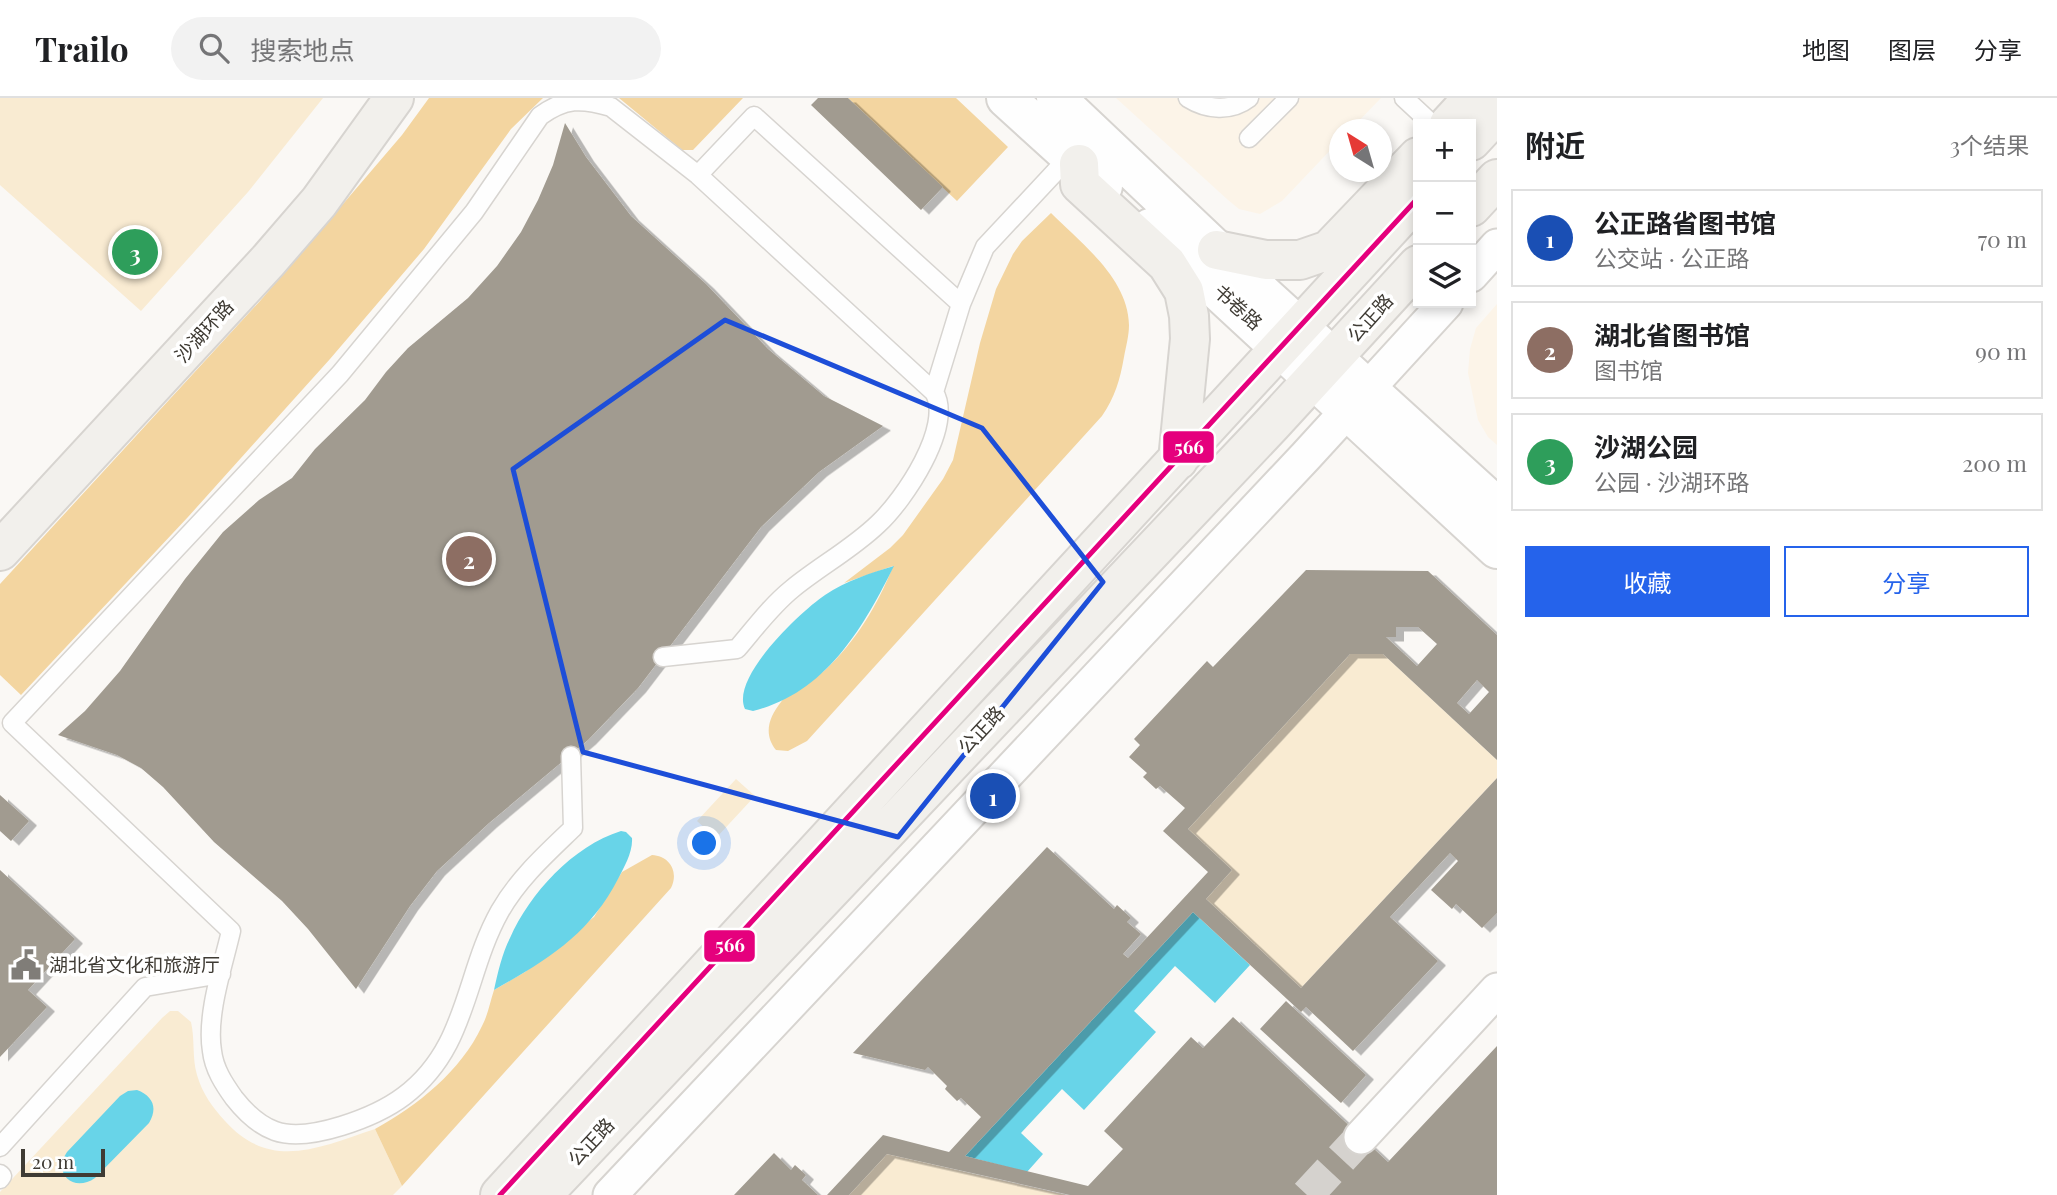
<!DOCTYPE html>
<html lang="zh">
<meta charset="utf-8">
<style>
:root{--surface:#fff;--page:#f2f2f2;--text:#202124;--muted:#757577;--line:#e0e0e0;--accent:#2563eb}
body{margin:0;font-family:"Playfair Display","Noto Sans SC",serif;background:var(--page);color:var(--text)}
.controls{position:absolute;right:21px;top:21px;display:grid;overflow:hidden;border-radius:0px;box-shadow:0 4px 10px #0003}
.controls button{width:63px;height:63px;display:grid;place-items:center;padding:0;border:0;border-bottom:2px solid var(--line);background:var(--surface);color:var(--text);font:35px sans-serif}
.compass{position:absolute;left:1329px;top:21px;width:63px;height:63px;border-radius:50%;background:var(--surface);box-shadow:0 4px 10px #0003;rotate:323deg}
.scale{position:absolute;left:21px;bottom:18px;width:84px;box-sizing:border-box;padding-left:7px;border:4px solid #3f3b34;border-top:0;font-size:19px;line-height:24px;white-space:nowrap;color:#3f3b34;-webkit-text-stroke:5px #fff;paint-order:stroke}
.you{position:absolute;left:705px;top:746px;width:24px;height:24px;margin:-18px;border:5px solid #fff;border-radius:50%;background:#1a73e8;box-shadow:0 0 0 10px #1a73e833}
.badge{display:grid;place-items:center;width:46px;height:46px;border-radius:50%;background:var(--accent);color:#fff;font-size:23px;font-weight:700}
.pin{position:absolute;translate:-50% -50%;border:4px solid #fff;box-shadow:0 2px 7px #0006}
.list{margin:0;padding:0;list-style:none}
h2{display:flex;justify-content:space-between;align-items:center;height:91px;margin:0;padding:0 28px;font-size:30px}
h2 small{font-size:23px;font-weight:400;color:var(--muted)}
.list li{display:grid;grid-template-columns:46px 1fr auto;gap:21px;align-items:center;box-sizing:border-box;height:98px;margin:0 14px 14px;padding:0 14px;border:2px solid var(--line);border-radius:0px}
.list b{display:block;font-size:26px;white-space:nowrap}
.list p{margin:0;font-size:23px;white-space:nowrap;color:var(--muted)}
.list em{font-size:23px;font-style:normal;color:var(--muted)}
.actions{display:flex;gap:14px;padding:21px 28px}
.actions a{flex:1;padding:16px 0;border:2px solid var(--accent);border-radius:0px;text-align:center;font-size:24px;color:var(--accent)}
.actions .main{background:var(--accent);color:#fff}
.icon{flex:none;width:38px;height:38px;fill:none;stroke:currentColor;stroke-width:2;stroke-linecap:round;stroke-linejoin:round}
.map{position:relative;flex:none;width:1497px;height:1097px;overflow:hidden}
header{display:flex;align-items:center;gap:42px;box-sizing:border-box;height:98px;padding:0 35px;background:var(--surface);border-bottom:2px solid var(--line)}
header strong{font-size:33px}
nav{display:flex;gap:38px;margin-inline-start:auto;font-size:24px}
.search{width:490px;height:63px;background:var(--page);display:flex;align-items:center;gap:18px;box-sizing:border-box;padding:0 24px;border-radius:38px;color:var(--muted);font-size:26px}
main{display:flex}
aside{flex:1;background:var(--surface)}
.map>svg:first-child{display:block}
</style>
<header>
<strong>Trailo</strong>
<div class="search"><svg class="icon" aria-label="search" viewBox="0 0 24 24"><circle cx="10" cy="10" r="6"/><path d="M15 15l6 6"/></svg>搜索地点</div>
<nav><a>地图</a><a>图层</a><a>分享</a></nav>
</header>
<main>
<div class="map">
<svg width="1497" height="1097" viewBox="0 0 1497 1097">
<defs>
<filter id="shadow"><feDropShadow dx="8" dy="4.5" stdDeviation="0" flood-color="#0004"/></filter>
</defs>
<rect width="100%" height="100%" fill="#faf8f5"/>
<path fill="#fcf4e8" d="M1116 0H1381L1351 31 1339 32V43L1282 103 1260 116 1239 111 1228 102Z
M1497 206V347L1488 339 1478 322 1468 275 1470 251 1476 230Z"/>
<path fill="#f9ebd2" d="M0 0H323L248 94 141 213 0 87Z
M1350 556H1383L1497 662V680L1301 890 1206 801 1232 772 1188 731Z
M736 681 755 698 716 740 697 723Z
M170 913H178L191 924C195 941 192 960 197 977 202 995 213 1010 225 1023 271 1074 320 1049 375 1031L402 1088 393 1097H0V1094L162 920Z
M887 1056 1066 1097H849Z"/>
<path fill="#f3d5a0" d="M429 0H543L511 31 424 151 330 261 188 419 21 597 0 577V486L260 203 402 37Z
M619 0H743L693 52H682Z
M848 0H956L1008 49 957 103Z
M1051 115C1081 145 1128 180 1129 227 1129 238 1126 248 1124 259 1120 282 1115 299 1102 318L807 643 788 653 776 652C763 636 769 619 781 604 788 594 814 582 825 572 855 545 879 505 893 468L844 485 890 450 903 437 943 381 953 362 980 245 996 191 1013 156 1022 143Z
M652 757C670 758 679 774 671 790L402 1088 375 1031C417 1008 461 973 482 928 488 917 490 904 494 892L525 874 594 819 622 774Z"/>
<path fill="#68d4e8" d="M894 468C863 530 826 595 753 613L745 611C730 580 801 513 825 497 846 483 870 475 894 468Z
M621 733 626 734 632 740C633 754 624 769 618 781 589 837 547 862 494 892 498 874 502 856 510 840 530 795 573 748 621 733Z
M1193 814 1250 867 1215 905 1175 868 1134 913 1156 934 1084 1012 1062 991 1021 1035 1043 1056 1027 1074 965 1058Z
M137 992C153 998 158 1010 149 1025L95 1080C74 1095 52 1076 67 1054L120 998 128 993Z"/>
<path fill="#a19b90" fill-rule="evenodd" filter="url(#shadow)" d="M818 0H848L943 89 921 112 811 7Z
M565 25 586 59 631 118 706 186 768 251 824 298 883 328 819 374 761 429 638 590 588 642 489 725 437 773 410 808 356 891 308 831 282 803 214 744 163 689 141 670 117 657 58 637 85 613 120 573 185 481 223 434 259 402 292 380 315 351 365 302 386 274 408 250 468 200 497 168 521 134 538 102 553 67Z
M1306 472 1428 473 1497 537V662L1383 556H1350L1188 731 1232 772 1206 801 1301 890 1497 680V815L1482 830 1456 806 1452 811 1431 792 1458 763 1450 755 1390 819 1438 863 1353 953 1306 909 1301 914 1193 814 965 1058 1088 1088 1123 1051 1104 1033 1191 939 1203 950 1233 919 1388 1064 1497 948V1097H1070L887 1056 849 1097H827L883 1037 949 1054 981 1019 961 1000 957 1003 945 991 947 988 928 969 925 972 853 955 1047 749 1114 811 1117 807 1131 820 1127 824 1141 836 1123 856 1128 860 1208 774 1163 733 1185 710 1160 688 1156 691 1143 679 1147 675 1129 659 1140 647 1134 641 1207 563 1213 569ZM1396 529H1418L1437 546 1417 568 1386 539H1396ZM1477 582 1489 594 1469 616 1457 605Z
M0 697 29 723 11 743 0 733Z
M0 772 75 841 28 892 47 909 0 959Z
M1286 903 1366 977 1341 1005 1260 931Z
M774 1055 791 1072 795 1067 806 1077 802 1082 818 1097H734Z"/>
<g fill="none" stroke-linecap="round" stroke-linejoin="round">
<path stroke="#d5d2ce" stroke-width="33" stroke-dasharray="33 17" stroke-linecap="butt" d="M1307 1097 1361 1039"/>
<g stroke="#d7d4d0" stroke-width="21">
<path id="service" d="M1188 0C1207 12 1231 14 1249 0
M1404 0 1432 26
M1249 40 1289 0
M698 77 754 18 961 206
M934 294 961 206 985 149 1070 58
M571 658 573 730C546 756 519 780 500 813 464 877 468 950 404 998 376 1019 309 1045 275 1033 258 1027 245 1014 234 1000 224 986 214 971 212 953 206 917 223 868 231 833L12 625 340 276 474 114 540 18C565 0 581 0 611 9L698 77 934 294C954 328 904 402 878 426 852 451 820 468 792 491 771 508 755 530 737 551L663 559
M0 1049 145 889 221 876
M0 1076 2 1078 0 1081"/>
</g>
<g stroke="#d7d4d0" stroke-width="37">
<path id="minor" d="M1471 177 1497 148
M1361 1039 1497 892
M610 1097 1306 358 1446 205"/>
</g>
<g stroke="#d7d4d0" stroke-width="42">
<path id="tertiary" d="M1006 0 1103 88
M1056 0 1264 197 1497 409
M1150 130 1497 451"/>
</g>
<g stroke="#d7d4d0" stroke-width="42">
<path id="secondary" d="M1449 26 1460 14 1497 6
M1471 43 1497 15
M1079 66 1080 86 1167 166 1184 193 1189 218 1190 241 1178 362
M1471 109 1497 81
M1217 152 1266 162H1300L1329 152 1418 59
M0 453 268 163 319 104 394 0
M500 1097 1418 100
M542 1097 1272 326 1418 167"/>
</g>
<use href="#service" stroke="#fefefe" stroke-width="18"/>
<use href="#minor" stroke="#fefefe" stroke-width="33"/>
<use href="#tertiary" stroke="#fefefe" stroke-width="38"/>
<use href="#secondary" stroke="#f2f0ec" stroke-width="38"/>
<g stroke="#fff" stroke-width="10">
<path id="bus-1" d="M500 1097 1418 100"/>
</g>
<use href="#bus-1" stroke="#e5007d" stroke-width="5"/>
</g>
<path fill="none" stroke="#1d4ed8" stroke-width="5" stroke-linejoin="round" d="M725 222 982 330 1103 484 898 739 583 654 513 371Z"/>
<defs>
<g id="civic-bare" transform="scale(2.415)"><path d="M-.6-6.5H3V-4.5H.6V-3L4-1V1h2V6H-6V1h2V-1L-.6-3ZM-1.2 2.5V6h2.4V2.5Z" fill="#807d78" stroke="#fff" stroke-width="2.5" paint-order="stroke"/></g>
</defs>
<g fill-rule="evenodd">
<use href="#civic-bare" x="26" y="867"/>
</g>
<g text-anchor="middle" stroke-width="7" stroke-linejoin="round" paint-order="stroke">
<g font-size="19" fill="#3f3b34" stroke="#fff">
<text transform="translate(1238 209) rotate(42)" y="7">书卷路</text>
<text transform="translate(1370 220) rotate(-48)" y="7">公正路</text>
<text transform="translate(204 233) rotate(-48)" y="7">沙湖环路</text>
<text transform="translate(981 632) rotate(-47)" y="7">公正路</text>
<text transform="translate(591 1044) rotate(-47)" y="7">公正路</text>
</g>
<g font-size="19" fill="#3f3b34" stroke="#fff" text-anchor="start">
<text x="49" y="874">湖北省文化和旅游厅</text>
</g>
</g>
<g stroke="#fff" stroke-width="2.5">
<rect x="1162" y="332" width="53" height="34" rx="7" fill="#e5007d"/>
<rect x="703" y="831" width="53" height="34" rx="7" fill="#e5007d"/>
</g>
<g font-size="19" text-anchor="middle" font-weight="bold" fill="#fff">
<text x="1189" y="356">566</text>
<text x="730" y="854">566</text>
</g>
</svg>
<div class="controls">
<button>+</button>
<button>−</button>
<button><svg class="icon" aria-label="layers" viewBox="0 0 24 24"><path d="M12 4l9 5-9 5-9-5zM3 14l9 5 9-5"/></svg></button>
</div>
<svg class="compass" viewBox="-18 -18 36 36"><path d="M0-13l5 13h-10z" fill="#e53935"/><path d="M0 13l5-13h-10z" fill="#757577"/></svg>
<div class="scale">20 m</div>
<div class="you"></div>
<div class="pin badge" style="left:993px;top:698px;background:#1a4fb4">1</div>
<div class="pin badge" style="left:469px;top:461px;background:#8d6e63">2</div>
<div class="pin badge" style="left:135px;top:154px;background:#2e9e5b">3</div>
</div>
<aside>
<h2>附近<small>3个结果</small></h2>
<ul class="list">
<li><span class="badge" style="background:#1a4fb4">1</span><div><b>公正路省图书馆</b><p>公交站 · 公正路</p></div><em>70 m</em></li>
<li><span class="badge" style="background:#8d6e63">2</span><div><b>湖北省图书馆</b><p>图书馆</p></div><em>90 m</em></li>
<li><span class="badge" style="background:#2e9e5b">3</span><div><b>沙湖公园</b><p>公园 · 沙湖环路</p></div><em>200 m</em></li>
</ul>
<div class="actions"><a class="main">收藏</a><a>分享</a></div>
</aside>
</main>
